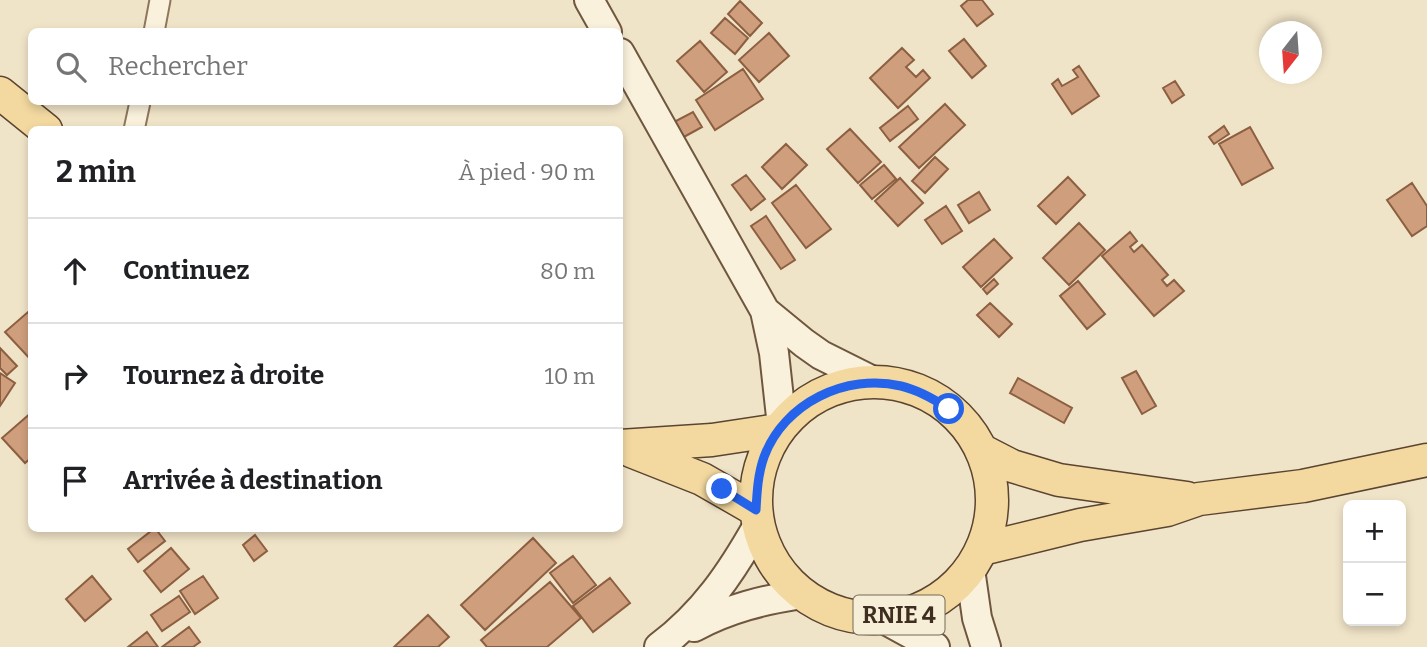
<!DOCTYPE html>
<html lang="fr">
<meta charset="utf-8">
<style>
:root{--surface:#fff;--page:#f6f6f6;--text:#202124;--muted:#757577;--line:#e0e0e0}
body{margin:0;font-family:Bitter,serif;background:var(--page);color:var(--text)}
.controls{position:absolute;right:21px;bottom:21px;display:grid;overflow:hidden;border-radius:10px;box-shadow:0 4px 10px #0003}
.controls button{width:63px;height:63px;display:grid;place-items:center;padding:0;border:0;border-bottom:2px solid var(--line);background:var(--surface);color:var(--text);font:35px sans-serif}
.compass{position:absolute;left:1259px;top:21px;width:63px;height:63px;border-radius:50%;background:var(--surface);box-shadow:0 4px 10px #0003;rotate:197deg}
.stop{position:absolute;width:21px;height:21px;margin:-16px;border:5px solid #2563eb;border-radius:50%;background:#fff}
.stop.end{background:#2563eb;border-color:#fff;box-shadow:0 2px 7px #0008}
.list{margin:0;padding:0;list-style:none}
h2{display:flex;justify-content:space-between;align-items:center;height:91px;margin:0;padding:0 28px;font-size:30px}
h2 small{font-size:23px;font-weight:400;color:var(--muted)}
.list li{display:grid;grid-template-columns:46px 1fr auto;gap:21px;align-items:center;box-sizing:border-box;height:105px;padding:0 28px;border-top:2px solid var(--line)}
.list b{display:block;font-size:26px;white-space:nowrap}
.list em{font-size:23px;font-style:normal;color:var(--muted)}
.icon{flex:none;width:38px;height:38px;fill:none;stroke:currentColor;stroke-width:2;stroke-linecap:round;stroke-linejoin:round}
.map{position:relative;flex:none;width:1427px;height:647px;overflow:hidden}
.search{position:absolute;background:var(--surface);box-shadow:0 4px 10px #0003;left:28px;top:28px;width:595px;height:77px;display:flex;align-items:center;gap:18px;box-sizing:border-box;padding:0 24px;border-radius:10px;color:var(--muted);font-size:26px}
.panel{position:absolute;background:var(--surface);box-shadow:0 4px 10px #0003;left:28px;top:126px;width:595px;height:406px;border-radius:10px}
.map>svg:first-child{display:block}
</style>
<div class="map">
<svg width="1427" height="647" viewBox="0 0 1427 647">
<rect width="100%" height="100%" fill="#f0e4c8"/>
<path fill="#cf9f7d" stroke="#8d5f41" stroke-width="2" d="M968 0H982L993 14 977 26 961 6Z
M740 1 762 23 750 36 728 14Z
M725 18 748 38 735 54 711 33Z
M769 33 789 56 759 82 739 60Z
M964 39 986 66 972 78 949 51Z
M700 41 727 72 704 92 677 61Z
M902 48 914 60 906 67 916 77 923 70 930 78 898 108 870 78Z
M1079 66 1099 96 1072 114 1052 84 1058 79 1062 86 1078 77 1073 70Z
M743 69 763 99 715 130 696 100Z
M1175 81 1184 95 1172 103 1163 88Z
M945 104 965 125 919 168 899 147Z
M908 106 918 119 890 141 880 128Z
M693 112 702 127 682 138 674 122Z
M1224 126 1229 134 1214 144 1209 137Z
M1250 127 1273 168 1242 185 1219 144Z
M850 129 881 162 858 183 827 149Z
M786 144 807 165 782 189 762 167Z
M935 157 948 169 925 193 912 181Z
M884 165 896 179 872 199 860 185Z
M746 175 765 199 751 210 732 185Z
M1068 177 1085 195 1056 224 1038 206Z
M900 178 923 203 898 226 875 201Z
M1412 183 1427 206V226L1412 236 1387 200Z
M796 185 831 229 806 248 772 203Z
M979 192 990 210 969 223 958 205Z
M946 206 962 231 942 244 925 220Z
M766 216 795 260 781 269 751 226Z
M1079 223 1105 250 1069 285 1043 258Z
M1130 232 1137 241 1130 247 1134 252 1142 245 1168 275 1162 280 1167 286 1174 280 1184 291 1154 316 1102 256Z
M994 239 1012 258 981 287 963 267Z
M994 279 998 284 987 294 983 289Z
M1078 281 1105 314 1087 329 1060 296Z
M990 303 1012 324 999 337 977 315Z
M28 312 32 316V361L5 332Z
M0 348 17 366 7 375 0 368Z
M1136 371 1156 406 1142 414 1122 378Z
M0 373 15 383 0 406Z
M1018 378 1072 408 1064 423 1010 393Z
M32 412V457L25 463 2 438Z
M155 528 165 541 138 562 128 549Z
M255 535 267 551 254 561 243 545Z
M533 538 556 563 485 630 461 605Z
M171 548 189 569 161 592 144 571Z
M573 556 596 585 573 603 550 573Z
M92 576 111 599 85 621 66 599Z
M203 576 218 598 195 614 180 591Z
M610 578 630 603 593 632 573 606Z
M550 582 581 618 547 647H487L481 640Z
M179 596 190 612 162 631 151 615Z
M428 615 449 637 438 647H394Z
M189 627 200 642 193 647H162Z
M147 632 158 647H128Z"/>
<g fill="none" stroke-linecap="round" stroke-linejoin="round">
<g stroke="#8d765c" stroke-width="23">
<path id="street" d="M154 32 160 0
M134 130 140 102"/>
</g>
<g stroke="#6f573f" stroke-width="32">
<path id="secondary" d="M589 0 607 32
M620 53 765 311 774 353 782 426
M765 311 804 343 821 355 875 382
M970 569 977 618 986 647
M882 618 935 647
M694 627C730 608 763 600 802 594
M659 647C704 613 731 573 758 525"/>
</g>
<g stroke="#5b4430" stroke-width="35">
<path id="primary" d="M0 93 46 130
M756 500a118 118 0 1 1 236 0a118 118 0 1 1-236 0Z
M620 446 712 440 778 430
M981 450 1012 466 1059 480 1187 498
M631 451 702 479 756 510
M982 549 1080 525 1167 510 1199 499 1303 486 1427 460"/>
</g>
<use href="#street" stroke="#faf1dc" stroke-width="19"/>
<use href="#secondary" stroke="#faf1dc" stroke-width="28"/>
<use href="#primary" stroke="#f3d9a0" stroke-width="32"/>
</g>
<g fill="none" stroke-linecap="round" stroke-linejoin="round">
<path stroke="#2563eb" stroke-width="9" d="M722 489 756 510C757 491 758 474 764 457 784 403 846 373 901 386 918 390 934 399 949 409"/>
</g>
<g text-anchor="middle" stroke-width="7" stroke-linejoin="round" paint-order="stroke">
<rect fill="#f7eed8" stroke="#756857" stroke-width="2" x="853.5" y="595.5" width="91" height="39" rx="5"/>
<g font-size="23" font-weight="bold" fill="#3d2e20">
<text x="899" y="623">RNIE 4</text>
</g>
</g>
</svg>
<div class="controls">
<button>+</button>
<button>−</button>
</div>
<svg class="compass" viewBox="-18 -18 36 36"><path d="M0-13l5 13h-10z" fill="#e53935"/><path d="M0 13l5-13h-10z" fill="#757577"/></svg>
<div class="stop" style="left:949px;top:409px"></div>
<div class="stop end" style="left:722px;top:489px"></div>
<div class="search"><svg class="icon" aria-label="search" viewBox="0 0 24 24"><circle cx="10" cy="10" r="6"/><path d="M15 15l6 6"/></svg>Rechercher</div>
<section class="panel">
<h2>2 min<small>À pied · 90 m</small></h2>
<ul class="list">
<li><svg class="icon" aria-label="ahead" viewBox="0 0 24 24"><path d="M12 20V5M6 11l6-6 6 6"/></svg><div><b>Continuez</b></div><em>80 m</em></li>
<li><svg class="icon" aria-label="right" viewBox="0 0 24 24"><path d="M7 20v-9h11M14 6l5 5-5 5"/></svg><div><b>Tournez à droite</b></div><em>10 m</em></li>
<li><svg class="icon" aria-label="arrive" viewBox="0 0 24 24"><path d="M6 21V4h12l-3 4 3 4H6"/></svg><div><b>Arrivée à destination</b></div></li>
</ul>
</section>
</div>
